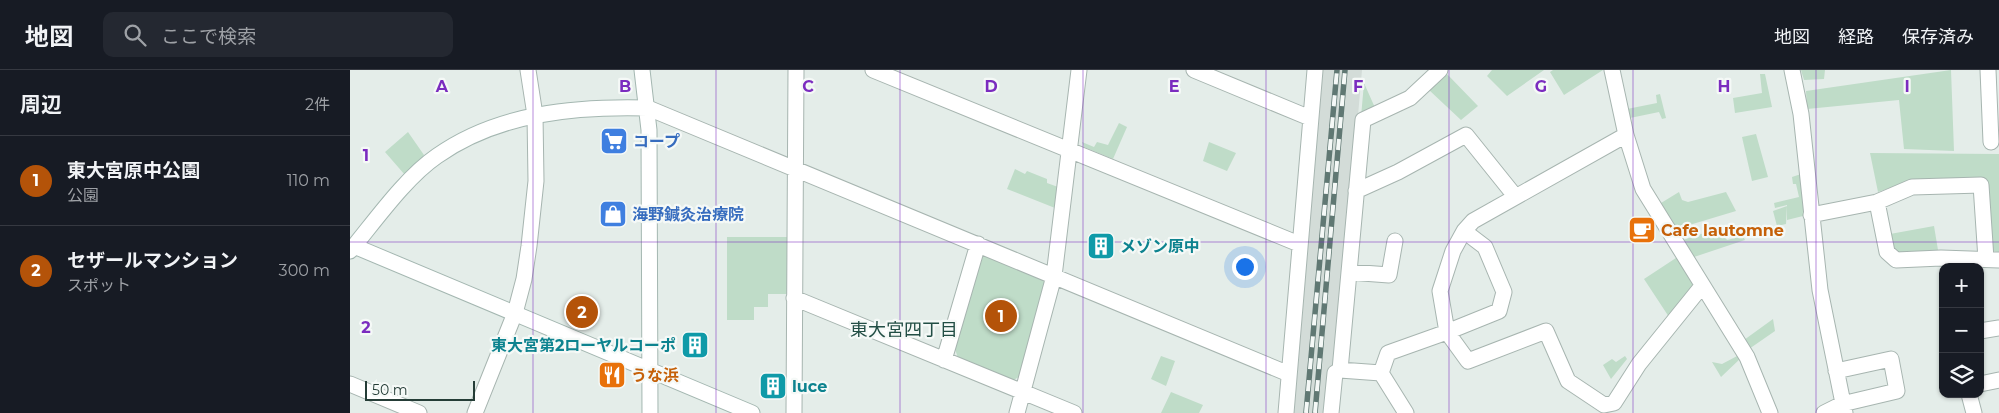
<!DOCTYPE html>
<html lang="ja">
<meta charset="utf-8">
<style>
:root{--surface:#171b24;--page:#242831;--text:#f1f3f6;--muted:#9ea1a6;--line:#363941;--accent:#b45309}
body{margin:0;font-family:Montserrat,"Noto Sans JP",sans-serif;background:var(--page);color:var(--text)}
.controls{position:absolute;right:15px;bottom:15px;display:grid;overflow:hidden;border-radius:10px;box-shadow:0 1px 4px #0004}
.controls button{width:45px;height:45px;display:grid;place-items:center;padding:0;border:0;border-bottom:1px solid var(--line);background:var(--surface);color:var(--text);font:25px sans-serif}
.scale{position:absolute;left:15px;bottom:12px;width:110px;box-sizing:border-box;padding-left:5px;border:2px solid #253d37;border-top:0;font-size:14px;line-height:18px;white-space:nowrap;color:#253d37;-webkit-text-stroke:4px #f5f9f7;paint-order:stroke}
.you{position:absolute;left:894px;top:196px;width:18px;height:18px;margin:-12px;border:4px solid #fff;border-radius:50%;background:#1a73e8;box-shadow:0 0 0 8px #1a73e833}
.badge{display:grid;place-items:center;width:32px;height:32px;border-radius:50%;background:var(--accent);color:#fff;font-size:16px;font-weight:700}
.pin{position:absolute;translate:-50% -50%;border:2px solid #fff;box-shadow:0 1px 5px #0006}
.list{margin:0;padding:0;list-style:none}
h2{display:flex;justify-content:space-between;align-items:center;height:65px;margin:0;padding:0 20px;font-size:21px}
h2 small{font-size:16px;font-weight:400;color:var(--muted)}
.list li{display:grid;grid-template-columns:32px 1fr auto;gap:15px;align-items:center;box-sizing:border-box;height:90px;padding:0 20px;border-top:1px solid var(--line)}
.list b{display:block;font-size:19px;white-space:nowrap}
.list p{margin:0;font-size:16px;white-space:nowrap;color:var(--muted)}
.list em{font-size:16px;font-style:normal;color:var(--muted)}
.icon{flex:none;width:28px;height:28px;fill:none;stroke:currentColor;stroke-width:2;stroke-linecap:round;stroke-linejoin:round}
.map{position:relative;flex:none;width:1649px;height:343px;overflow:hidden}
header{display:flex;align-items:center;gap:30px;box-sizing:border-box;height:70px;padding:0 25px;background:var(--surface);border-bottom:1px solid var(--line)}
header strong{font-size:24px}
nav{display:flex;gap:28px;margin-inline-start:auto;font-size:18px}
.search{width:350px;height:45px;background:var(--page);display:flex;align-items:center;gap:12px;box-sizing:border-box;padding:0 18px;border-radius:10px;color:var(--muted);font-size:19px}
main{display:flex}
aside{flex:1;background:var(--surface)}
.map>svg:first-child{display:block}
</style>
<header>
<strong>地図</strong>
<div class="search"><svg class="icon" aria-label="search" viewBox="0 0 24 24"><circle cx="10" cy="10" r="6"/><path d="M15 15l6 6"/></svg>ここで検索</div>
<nav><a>地図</a><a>経路</a><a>保存済み</a></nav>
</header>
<main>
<aside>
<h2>周辺<small>2件</small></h2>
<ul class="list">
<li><span class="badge">1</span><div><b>東大宮原中公園</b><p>公園</p></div><em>110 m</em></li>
<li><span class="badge">2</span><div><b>セザールマンション</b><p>スポット</p></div><em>300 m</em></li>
</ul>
</aside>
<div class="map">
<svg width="1649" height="343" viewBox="0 0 1649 343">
<rect width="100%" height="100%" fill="#e4ede9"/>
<path fill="#d3dcd8" d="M973 0H1012L986 295H982L977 343H944Z"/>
<path fill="#bfdcc8" d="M1142 0H1194L1157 26 1137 6Z
M1203 0H1253L1214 25 1200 2Z
M1451 0H1475L1474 9 1454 10Z
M1601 0 1604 81 1554 79 1549 30 1457 39 1456 21Z
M1096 3 1128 36 1111 50 1079 20Z
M1410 4H1415L1422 37 1385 43 1383 28 1412 23Z
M1014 13 1026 40 1011 47Z
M1310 24 1316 48 1312 49 1309 42 1280 48 1277 39 1307 33 1306 25Z
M769 53 777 57 763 89 734 77 732 72 744 77 747 72 758 75Z
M58 62 74 85 55 105 35 82Z
M1406 64 1418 107 1402 111 1392 67Z
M859 72 886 83 877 101 853 91Z
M1520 83 1649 84V182L1641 181 1634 107 1557 112 1528 122Z
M665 99 675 104 677 101 697 109V113L708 117 705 138 657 119Z
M1454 103 1457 145 1437 150V135L1425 138 1424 133 1449 127 1446 114H1443L1442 107Z
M1329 122 1332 130 1338 132 1376 122 1386 141 1326 159 1311 133Z
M1437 136 1436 154 1427 156 1423 141Z
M1584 156 1588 180 1550 184 1543 180 1540 164Z
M1369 158 1377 170 1393 166 1395 170 1344 187 1333 170Z
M377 167H439L438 224H418V237H404V250H377Z
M637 184 698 212 670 306 664 310 608 288 605 279 631 187Z
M1329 186 1348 216 1319 247 1294 209Z
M1423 249 1425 261 1399 279 1394 270Z
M1389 285 1391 288 1371 307 1362 292 1372 294Z
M811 286 825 291 816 316 801 309Z
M1275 286 1277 289 1261 309 1253 295 1262 289 1266 292Z
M821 322 853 335 849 343H811Z"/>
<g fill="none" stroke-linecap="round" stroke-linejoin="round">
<g stroke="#a7b5b0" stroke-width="17">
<path id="street" d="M523 0 949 174
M844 0 960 48
M1262 0 1276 65 1293 119 1397 287 1420 343
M1442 0 1451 44 1470 220 1495 343
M1638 0 1641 72
M298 38 939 304
M1006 121 1048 102 1116 65 1165 126
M1527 132 1562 117 1631 115 1636 189
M1461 145 1527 132 1537 182 1546 190 1591 188 1649 190
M1114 161 1103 181 1090 221 1097 262 1118 291 1196 261 1218 311 1254 335 1264 333 1289 294 1352 216
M999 202 1039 205 1045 171
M444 228 724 343
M1630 261 1649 258
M594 290 628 174
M990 300 1031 303
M1031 303 1038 283 1097 262 1149 241 1154 222 1135 177 1114 161 1123 151 1276 65
M1031 303 1056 343
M0 314 69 343
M1630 314 1649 310
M1619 324 1624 343
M125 343 165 243 174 209 179 176 186 111 185 45 178 0
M444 343 446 0
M667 343 704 206 729 0
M936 343 965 0
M981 343 985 303 990 300 1013 50 1060 28 1090 0
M1474 343 1492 334 1547 321 1541 289 1486 301"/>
</g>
<g stroke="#a4b7b1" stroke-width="17">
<path id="secondary" d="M292 0 299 60 300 343
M4 176 402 343
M0 181C25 151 55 108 87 86 148 43 225 36 298 38"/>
</g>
<use href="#street" stroke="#fff" stroke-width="15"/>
<use href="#secondary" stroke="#fff" stroke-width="15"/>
<g stroke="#607873" stroke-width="5.5">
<path id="rail" d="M956 343 987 0
M965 343 995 0"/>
</g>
<use href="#rail" stroke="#f5f9f7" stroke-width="4" stroke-dasharray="11" stroke-linecap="butt"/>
</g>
<path fill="none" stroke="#7b2cbf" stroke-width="1" stroke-opacity="0.55" d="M183 0V343M366 0V343M550 0V343M733 0V343M916 0V343M1099 0V343M1283 0V343M1466 0V343M0 172H1649"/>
<defs>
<g id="supermarket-square" transform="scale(1.4375)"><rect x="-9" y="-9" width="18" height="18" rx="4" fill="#3f7fe0" stroke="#f5f9f7"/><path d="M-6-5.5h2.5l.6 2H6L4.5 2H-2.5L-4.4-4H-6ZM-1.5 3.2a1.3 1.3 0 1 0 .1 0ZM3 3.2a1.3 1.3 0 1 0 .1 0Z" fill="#fff"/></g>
<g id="shop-square" transform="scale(1.4375)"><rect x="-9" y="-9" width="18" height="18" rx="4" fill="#3f7fe0" stroke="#f5f9f7"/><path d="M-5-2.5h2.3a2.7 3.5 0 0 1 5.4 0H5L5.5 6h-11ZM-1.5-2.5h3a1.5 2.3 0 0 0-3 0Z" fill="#fff"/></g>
<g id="cafe-square" transform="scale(1.4375)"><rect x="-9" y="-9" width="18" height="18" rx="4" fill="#e8710a" stroke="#f5f9f7"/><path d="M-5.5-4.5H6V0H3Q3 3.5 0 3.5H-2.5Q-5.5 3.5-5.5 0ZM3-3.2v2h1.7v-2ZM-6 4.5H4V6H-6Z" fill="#fff"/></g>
<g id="building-square" transform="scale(1.4375)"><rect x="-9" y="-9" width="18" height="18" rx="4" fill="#0f9aa8" stroke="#f5f9f7"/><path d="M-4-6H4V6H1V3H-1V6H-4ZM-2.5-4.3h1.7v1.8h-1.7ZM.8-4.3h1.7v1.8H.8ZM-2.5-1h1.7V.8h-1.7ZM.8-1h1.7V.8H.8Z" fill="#fff"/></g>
<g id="restaurant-square" transform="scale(1.4375)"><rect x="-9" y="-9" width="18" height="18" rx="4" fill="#e8710a" stroke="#f5f9f7"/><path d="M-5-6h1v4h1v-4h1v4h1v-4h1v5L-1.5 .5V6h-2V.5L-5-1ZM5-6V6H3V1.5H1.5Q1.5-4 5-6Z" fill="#fff"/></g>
</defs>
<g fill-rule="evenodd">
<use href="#supermarket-square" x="264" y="71"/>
<use href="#shop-square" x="263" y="144"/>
<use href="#cafe-square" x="1292" y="160"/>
<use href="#building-square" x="751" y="176"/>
<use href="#building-square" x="345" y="275"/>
<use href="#restaurant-square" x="262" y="305"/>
<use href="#building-square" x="423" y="316"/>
</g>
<g text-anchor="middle" stroke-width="4.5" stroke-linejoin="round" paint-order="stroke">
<g font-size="16" font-weight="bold" fill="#366cbe" stroke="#f5f9f7" text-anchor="start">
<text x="283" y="77">コープ</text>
<text x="282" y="150">海野鍼灸治療院</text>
</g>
<g font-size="16" font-weight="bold" fill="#c56008" stroke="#f5f9f7" text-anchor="start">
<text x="1311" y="166">Cafe lautomne</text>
<text x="281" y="311">うな浜</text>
</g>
<g font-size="16" font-weight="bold" fill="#0d838f" stroke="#f5f9f7" text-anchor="start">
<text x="770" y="182">メゾン原中</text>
<text x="326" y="281" text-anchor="end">東大宮第2ローヤルコーポ</text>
<text x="442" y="322">luce</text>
</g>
<g font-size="18" fill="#224e45" stroke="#f5f9f7">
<text x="554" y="266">東大宮四丁目</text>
</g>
</g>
<g font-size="16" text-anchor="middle" font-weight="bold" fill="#7b2cbf" stroke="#f5f9f7" stroke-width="4.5" stroke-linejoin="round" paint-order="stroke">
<text x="92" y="22">A</text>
<text x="275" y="22">B</text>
<text x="458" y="22">C</text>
<text x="641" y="22">D</text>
<text x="824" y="22">E</text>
<text x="1008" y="22">F</text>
<text x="1191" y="22">G</text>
<text x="1374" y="22">H</text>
<text x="1557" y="22">I</text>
<text x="16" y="91">1</text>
<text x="16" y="263">2</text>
</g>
</svg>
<div class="controls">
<button>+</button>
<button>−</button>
<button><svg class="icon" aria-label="layers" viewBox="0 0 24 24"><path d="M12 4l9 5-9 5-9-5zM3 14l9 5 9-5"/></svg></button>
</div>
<div class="scale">50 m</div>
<div class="you"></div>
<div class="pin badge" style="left:651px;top:246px">1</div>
<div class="pin badge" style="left:232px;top:242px">2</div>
</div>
</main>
